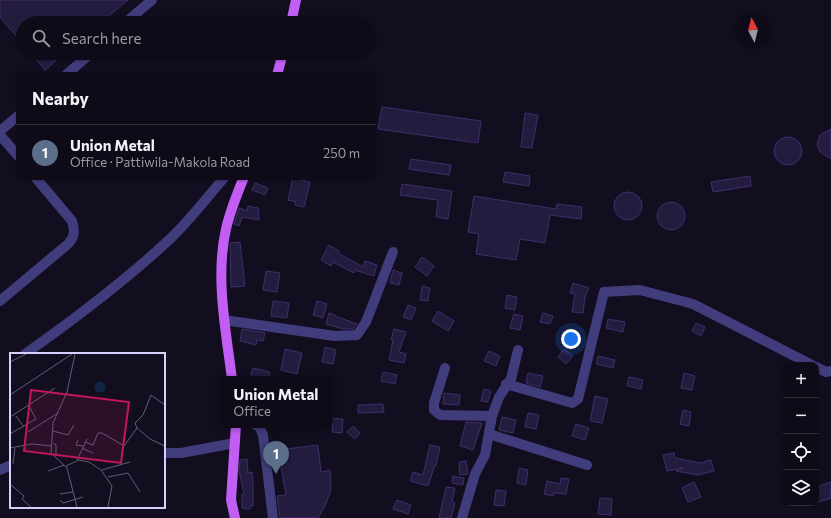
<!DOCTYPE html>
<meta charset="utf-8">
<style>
:root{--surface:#0e0a18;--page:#171321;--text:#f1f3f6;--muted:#9b9aa2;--line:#2e2b37;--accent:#ea580c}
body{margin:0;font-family:Commissioner,sans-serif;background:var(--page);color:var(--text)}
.controls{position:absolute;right:12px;bottom:12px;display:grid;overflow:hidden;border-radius:8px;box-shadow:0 1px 3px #0004}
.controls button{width:36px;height:36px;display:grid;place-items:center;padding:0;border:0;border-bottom:1px solid var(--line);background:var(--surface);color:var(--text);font:20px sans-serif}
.compass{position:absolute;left:735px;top:12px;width:36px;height:36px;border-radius:50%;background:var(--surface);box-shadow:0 1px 3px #0004;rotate:353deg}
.you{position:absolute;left:571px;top:339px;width:14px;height:14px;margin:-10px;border:3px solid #fff;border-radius:50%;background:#1a73e8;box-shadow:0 0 0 6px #1a73e833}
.badge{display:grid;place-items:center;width:26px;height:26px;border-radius:50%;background:var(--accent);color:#fff;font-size:13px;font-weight:700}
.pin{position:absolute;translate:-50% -33px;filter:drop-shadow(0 1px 2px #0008)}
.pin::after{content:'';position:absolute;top:21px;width:14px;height:12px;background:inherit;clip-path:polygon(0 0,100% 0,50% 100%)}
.popup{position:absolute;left:219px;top:376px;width:114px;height:52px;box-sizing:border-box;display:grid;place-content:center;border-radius:8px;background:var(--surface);filter:drop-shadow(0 1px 3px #0005);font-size:13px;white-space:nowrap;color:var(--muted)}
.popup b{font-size:15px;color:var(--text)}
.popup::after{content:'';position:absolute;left:50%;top:100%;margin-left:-8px;border:8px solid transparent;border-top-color:var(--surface)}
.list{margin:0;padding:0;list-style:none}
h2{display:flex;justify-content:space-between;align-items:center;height:52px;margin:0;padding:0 16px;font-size:17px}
h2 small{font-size:13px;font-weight:400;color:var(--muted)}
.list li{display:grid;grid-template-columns:26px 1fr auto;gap:12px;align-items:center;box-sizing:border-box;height:56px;padding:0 16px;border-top:1px solid var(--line)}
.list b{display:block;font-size:15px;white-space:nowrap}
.list p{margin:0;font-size:13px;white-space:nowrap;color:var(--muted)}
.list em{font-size:13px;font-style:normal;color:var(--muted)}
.icon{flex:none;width:22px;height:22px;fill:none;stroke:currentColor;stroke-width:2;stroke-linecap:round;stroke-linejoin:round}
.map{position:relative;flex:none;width:831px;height:518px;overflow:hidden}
.search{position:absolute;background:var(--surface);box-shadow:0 1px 3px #0004;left:16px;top:16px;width:360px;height:44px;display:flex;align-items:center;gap:10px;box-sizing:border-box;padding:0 14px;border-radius:22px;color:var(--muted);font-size:15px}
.panel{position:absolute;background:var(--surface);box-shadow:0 1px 3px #0004;left:16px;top:72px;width:360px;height:108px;border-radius:8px}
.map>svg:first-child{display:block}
</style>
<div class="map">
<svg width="831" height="518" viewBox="0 0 831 518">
<rect width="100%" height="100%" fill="#120e20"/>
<path fill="#241c3f" stroke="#3d2f6a" d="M0 0H128L100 23H23V44L0 17Z
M31 53H65L45 70Z
M382 107 481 121 478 143 378 129Z
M525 113 538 115 532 148 521 147Z
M831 129V159L820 152 817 144 820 135Z
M774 151a14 14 0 1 1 28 0a14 14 0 1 1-28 0Z
M411 159 451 165 449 175 409 169Z
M505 172 530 176 529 186 503 182Z
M750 176 751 186 713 192 711 182Z
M293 178 310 182 304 207 295 205 296 202 288 200Z
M255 183 268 188 265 195 252 190Z
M402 184 452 191 448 219 436 217 438 200 400 195Z
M614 206a14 14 0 1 1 28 0a14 14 0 1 1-28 0Z
M474 196 556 209 557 204 582 207 581 219 550 215 545 243 520 239 516 260 476 254 479 234 468 232Z
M657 216a14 14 0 1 1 28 0a14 14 0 1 1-28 0Z
M248 206 258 208 259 220 242 217 239 226 234 224 239 208 247 211Z
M240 242 245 286 231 287 230 243Z
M329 245 339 251 338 253 363 267 365 261 377 265 374 276 355 270 354 273 333 262 331 266 321 260Z
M422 257 434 266 427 276 415 267Z
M393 270 402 273 399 285 390 283Z
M266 271 280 273 277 292 263 290Z
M573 283 589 288 585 297 583 313 572 312 575 294 570 293Z
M422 286 430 288 428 301 420 300Z
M507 295 517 297 515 310 505 308Z
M273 301 289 303 287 318 271 316Z
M317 301 327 304 323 318 313 315Z
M408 305 416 308 411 320 403 317Z
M438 311 454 321 448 331 432 321Z
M329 313 335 315V316L357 324 353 329H343L326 324Z
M543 313 553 316 550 324 540 322Z
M514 314 523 316 520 330 510 328Z
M608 319 625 322 623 332 606 328Z
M696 323 705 327 701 336 692 331Z
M242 329 265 333 263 341 257 340 256 345 240 341Z
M394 329 406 332 399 352 406 354 404 363 389 360 393 340H391Z
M325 347 336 350 333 364 322 362Z
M285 349 302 353 297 374 281 370Z
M564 349 573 356 566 364 558 357Z
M489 351 500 356 496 366 484 361Z
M598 356 615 360 613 368 596 364Z
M253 368 270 372 268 379H250Z
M383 372 397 375 395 384 381 381Z
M528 373 543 376 540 387 526 383Z
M684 373 695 376 692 390 681 388Z
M629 377 643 380 641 389 627 386Z
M484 389 491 391 488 402 481 401Z
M444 393 460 395 459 405 443 404Z
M595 396 608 399 602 423 590 421Z
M383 404 384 412 358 413V405Z
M683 410 691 412 689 426 680 424Z
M528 413 539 415 536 429 525 427Z
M502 417 516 420 513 433 499 430Z
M333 418 343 419 342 433 332 432Z
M466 422 482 423 473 450 460 446Z
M576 424 589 428 585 440 572 436Z
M353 426 360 433 355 439 347 432Z
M318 445 321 472 330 470 331 490 325 506 318 518H280L277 496 286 495 278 450Z
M430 445 440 447 436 466 435 465 428 486 410 481 413 472 423 475Z
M674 453 675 458 700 463 711 460 714 471 698 475 676 471 683 468 667 471 663 455Z
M247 459 248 473 252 472 253 483V506H250V509L242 508V494H244L239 470 240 460Z
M466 461 468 474 460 475 459 462Z
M519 468 528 470 526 485 517 483Z
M453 476 464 478 463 485 452 483Z
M561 478 569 479 566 494 554 493 553 496 544 494 547 481 560 484Z
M694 482 701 497 688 502 682 488Z
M831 482V498L816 503V487Z
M446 487 455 488 452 502 455 503 451 518H439Z
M496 490 506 491 504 506 494 505Z
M600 498 612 499 611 515 598 514Z
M397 500 411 505 408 514 393 509Z"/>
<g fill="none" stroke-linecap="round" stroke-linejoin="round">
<path stroke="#413c7b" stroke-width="10" d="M125 23 152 0
M66 75 91 53
M0 131 19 115
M0 135 19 157
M0 301 68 244C75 236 75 231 72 221L35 177
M224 320 335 336 357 335 366 322 393 252
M25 354C76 318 125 281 170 239 190 220 207 197 225 177
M816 367 826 372 831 371
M445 368 434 403V410L440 415 492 416
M506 384 572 403 578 399 604 292 640 290 693 304 812 365
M256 425 259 426 263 435 273 518
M489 434 587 465
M164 453H181L235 443
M0 470 11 465
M462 518 475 474 485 455 492 416 499 397 511 379 518 350"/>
<path stroke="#c25ef4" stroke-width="10" d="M291 23 296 0
M277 75 283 53
M232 379C226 331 215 277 226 229 230 211 237 194 244 177
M235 518 231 500 236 425"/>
</g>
<g transform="translate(10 353)">
<rect width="155" height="155" fill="#120e20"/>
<path d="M84.5 34a5.5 5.5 0 1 1 11 0a5.5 5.5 0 1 1-11 0Z" fill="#112445"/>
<path fill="none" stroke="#615c78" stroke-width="1" d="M65 1 57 39 43 70 41 100 57 115 67 154M0 9 16 1M0 42 62 1M6 63 14 74M0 64 45 35M127 75 140 86 155 93M43 78 58 82 64 72M18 79 48 60M0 81 26 66 19 53M68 87 66 92 73 93M75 89 83 92 88 80H92L114 93 127 75 125 70 133 62 141 42 155 52M43 90 46 92V102M0 95 22 91 42 93M72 95 83 100M67 107 77 86M3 111 5 95M56 113 69 107 79 109 91 117 102 133 98 154M92 117 120 109M38 118 54 112M98 124 118 120 130 139M0 131 14 143 12 146 21 154M50 141 63 139M50 147 53 150 73 144"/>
<path fill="#c2185b" fill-opacity="0.15" stroke="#c2185b" stroke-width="2" d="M21 37 119 49 111 110 14 98Z"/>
<rect width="155" height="155" fill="none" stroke="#d7d0fc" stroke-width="2"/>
</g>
</svg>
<div class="controls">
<button>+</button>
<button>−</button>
<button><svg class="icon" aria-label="locate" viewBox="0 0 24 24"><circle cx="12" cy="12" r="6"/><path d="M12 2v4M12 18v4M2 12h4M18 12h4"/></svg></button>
<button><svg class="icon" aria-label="layers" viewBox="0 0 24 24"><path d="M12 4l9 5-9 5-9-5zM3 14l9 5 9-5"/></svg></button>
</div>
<svg class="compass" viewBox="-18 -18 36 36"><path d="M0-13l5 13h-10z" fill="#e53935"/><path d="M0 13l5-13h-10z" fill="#9b9aa2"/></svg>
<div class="you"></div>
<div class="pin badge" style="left:276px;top:474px;background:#5c6f8a">1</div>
<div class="popup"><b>Union Metal</b>Office</div>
<div class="search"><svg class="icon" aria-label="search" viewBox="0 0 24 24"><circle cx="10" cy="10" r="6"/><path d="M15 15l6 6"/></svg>Search here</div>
<section class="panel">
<h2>Nearby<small></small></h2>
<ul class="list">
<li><span class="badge" style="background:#5c6f8a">1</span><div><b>Union Metal</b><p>Office · Pattiwila-Makola Road</p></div><em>250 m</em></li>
</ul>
</section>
</div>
